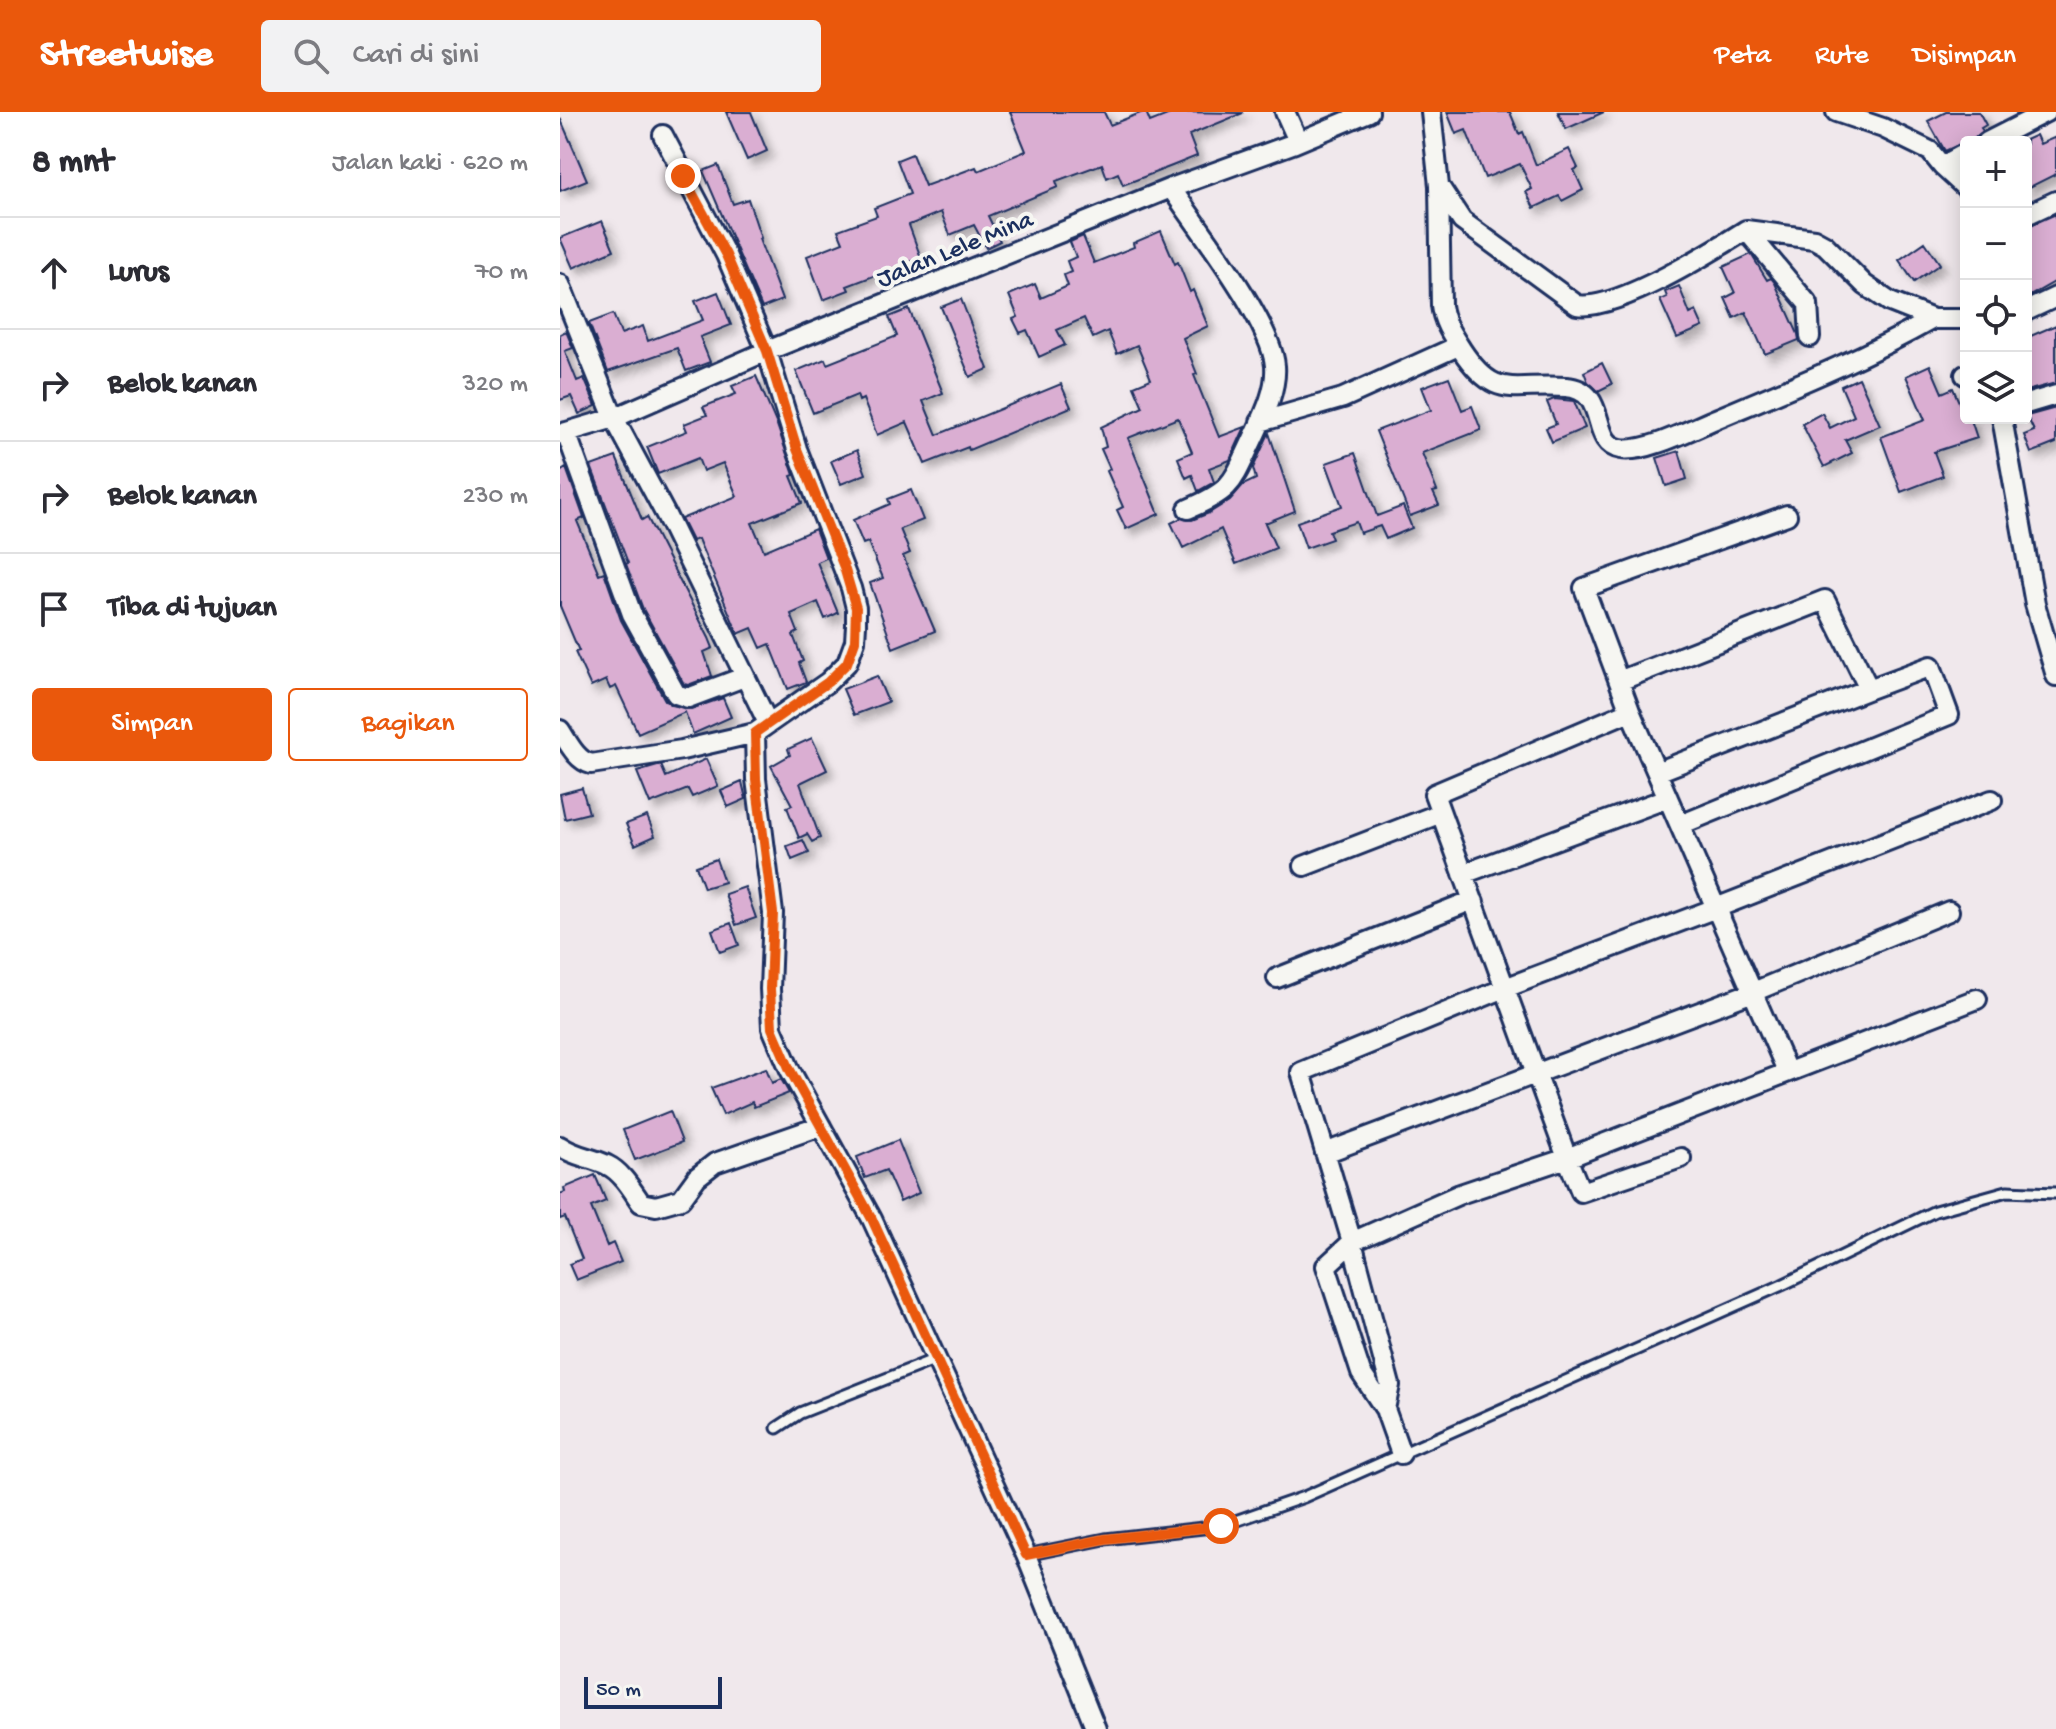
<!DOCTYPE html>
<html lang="id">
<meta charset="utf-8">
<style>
:root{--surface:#fff;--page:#f2f2f3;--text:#2b2b33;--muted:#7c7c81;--line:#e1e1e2;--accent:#ea580c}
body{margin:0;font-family:"Gochi Hand",sans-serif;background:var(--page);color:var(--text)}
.controls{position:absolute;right:24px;top:24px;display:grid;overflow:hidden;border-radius:8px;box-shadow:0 4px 20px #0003}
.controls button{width:72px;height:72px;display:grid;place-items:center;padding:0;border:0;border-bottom:2px solid var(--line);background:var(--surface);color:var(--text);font:40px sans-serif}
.scale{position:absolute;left:24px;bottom:20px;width:138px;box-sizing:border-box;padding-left:8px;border:4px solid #1b2f5e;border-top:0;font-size:22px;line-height:28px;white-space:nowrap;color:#1b2f5e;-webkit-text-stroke:6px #f6f6f2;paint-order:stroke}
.stop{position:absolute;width:24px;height:24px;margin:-18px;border:6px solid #ea580c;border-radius:50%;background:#fff}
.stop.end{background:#ea580c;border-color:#fff;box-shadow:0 2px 8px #0008}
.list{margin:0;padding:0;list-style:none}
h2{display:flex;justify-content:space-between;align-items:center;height:104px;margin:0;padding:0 32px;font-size:34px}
h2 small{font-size:26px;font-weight:400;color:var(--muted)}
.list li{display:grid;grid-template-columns:52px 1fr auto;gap:24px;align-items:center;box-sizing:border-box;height:112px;padding:0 32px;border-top:2px solid var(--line)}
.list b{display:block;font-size:30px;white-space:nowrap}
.list em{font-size:26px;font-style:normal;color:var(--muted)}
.actions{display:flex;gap:16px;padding:24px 32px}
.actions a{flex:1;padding:18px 0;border:2px solid var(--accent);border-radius:8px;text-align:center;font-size:28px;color:var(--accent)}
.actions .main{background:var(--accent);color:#fff}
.icon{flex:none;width:44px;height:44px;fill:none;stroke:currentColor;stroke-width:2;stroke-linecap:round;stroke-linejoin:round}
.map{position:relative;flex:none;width:1496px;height:1617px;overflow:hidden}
header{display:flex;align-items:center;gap:48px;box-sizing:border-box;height:112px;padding:0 40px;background:var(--accent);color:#fff}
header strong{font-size:38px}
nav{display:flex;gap:44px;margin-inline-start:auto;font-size:28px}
.search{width:560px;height:72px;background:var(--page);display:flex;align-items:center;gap:20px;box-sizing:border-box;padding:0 28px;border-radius:8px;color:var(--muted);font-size:30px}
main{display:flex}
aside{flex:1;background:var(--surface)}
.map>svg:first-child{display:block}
</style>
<header>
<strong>Streetwise</strong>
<div class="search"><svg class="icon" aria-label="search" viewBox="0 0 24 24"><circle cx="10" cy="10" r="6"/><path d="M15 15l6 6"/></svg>Cari di sini</div>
<nav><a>Peta</a><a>Rute</a><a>Disimpan</a></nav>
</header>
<main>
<aside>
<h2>8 mnt<small>Jalan kaki · 620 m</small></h2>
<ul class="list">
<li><svg class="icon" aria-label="ahead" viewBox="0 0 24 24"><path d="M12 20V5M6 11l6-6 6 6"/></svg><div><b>Lurus</b></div><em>70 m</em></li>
<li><svg class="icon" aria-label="right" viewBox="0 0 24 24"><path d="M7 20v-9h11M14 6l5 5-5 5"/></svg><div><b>Belok kanan</b></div><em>320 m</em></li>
<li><svg class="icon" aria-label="right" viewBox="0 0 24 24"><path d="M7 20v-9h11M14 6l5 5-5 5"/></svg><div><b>Belok kanan</b></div><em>230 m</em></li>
<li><svg class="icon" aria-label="arrive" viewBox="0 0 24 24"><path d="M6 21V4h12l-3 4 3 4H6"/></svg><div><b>Tiba di tujuan</b></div></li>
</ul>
<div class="actions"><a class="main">Simpan</a><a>Bagikan</a></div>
</aside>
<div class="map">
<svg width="1496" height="1617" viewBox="0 0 1496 1617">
<defs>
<filter id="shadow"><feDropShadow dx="6" dy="6" stdDeviation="4" flood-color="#0004"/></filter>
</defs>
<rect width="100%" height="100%" fill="#f0e8ec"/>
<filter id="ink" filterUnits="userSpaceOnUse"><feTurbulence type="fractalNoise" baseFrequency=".0125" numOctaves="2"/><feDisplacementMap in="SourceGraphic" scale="16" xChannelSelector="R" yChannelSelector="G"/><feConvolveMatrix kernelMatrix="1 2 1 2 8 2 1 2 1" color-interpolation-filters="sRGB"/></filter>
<g filter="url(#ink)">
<path fill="#daaed2" stroke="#1b2f5e" stroke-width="2" filter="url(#shadow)" d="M166 0H191L207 39 187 48Z
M450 0H544L550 13 583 0H586L590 10 615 0 683 1 629 23 637 44 612 54 563 73 558 61 547 66 542 52 496 69 498 75 428 104 440 129 426 136 414 113 390 123 381 100 349 113 361 146 287 174 289 178 263 188 247 144 283 130 278 118 317 104 314 96 350 82 337 48 352 42 365 74 416 55 418 59 466 39Z
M887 0H950L959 22 963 20 976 53 1009 37 1018 56 1014 58 1023 78 1002 89 999 84 974 96 966 80 972 77 960 52 925 66 906 18 896 22Z
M998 0H1044L1006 17Z
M1386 0H1419L1426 13 1421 16 1423 19 1416 25 1385 39 1368 9Z
M1 8 27 68 0 79V9Z
M1476 23 1480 32 1496 25V62L1466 77V30H1461Z
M158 53 173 92 188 87 201 126 199 127 222 188 202 196 143 59Z
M1496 102V169L1466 186V115Z
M42 109 54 138 13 156 0 126Z
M601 119 615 152 618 150 630 180 633 178 648 214 623 226 637 262 634 263 659 325 685 315 670 348 649 356 654 370 638 379 632 363 626 366 618 346 632 340 618 306 568 326 599 402 566 417 557 398 563 395 547 359 550 357 541 337 546 335 541 315 583 295 574 274 591 267 577 233 557 242 548 219 533 226 524 206 497 218 505 233 479 245 467 218 460 221 453 207 458 205 449 183 475 172 481 186 508 174 504 163 511 160 507 149 516 145 510 130 523 124 534 151 574 135 573 131Z
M1365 130 1380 152 1354 170 1339 148Z
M1191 142 1207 168 1211 166 1215 171 1238 222 1239 228 1205 242 1186 200 1174 206 1165 186 1175 181 1163 155Z
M1119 174 1130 202 1136 199 1143 215 1117 226 1100 188 1107 185 1105 180Z
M158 180 171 213 140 225 150 250 126 259 117 236 48 260 29 211 53 202 61 222 83 214 88 229 143 208 135 189Z
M401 187 428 257 410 265 381 195Z
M349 197 383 281 363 289 377 323 501 272 511 295 409 338 408 335 365 352 347 310 317 323 303 287 299 289 297 283 253 301 236 259 265 247 267 252 337 224 329 205Z
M1496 213V271L1466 279V226Z
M6 219 13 236 5 239 17 269 24 266 36 294 19 302 11 284 0 288V222Z
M1042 251 1052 272 1038 279 1028 270 1024 260Z
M1370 253 1382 281 1393 276 1407 309 1411 308 1417 326 1374 340 1383 364 1341 380 1321 325 1365 308 1346 264Z
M196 264 217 313 234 363 231 364 242 391 192 411 204 439 255 417 266 446 257 450 278 501 265 507 258 490 231 502 238 520 233 523 243 549 239 551 246 570 228 577 210 532 201 536 192 516 178 522 138 427 132 429 121 407 177 384 163 351 143 359 138 346 98 362 87 335 127 319 124 312 147 303 143 295 176 282 172 274Z
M889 265 902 298 912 294 921 318 862 341 877 379 873 380 879 393 850 404 816 319 871 298 862 275Z
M1299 266 1320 313 1285 328 1292 341 1264 355 1242 312 1262 301 1270 316 1294 304 1281 274Z
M994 287 1014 289 1025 316 992 330 986 316 996 312 987 290Z
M1496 296V331L1471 341 1464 323 1474 319 1467 304Z
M709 321 735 399 705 411 716 436 676 452 661 417 623 436 611 411 621 406 632 408 649 401 670 388 683 373 696 367 693 356Z
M297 338 306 362 281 372 271 349Z
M1119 339 1127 367 1106 374 1097 346Z
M795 341 817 404 843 394 852 416 826 427 820 414 800 421 796 410 769 419 772 427 746 436 737 410 782 394 766 351Z
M56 345 82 408 87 405 149 526 153 536 144 540 152 564 128 573 124 572 83 497 66 452 68 451 31 354Z
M6 356 24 406 17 409 39 462 44 460 61 508 105 588 112 593 131 597 163 586 171 605 133 622 125 600 78 621 56 574 50 577 46 568 31 575 15 540 19 539 0 494V360Z
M351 378 363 408 340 417 350 441 343 444 375 519 333 536 310 471 323 466 308 430 303 432 293 408 330 392 328 387Z
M317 564 328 590 294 603 283 577Z
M252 626 267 658 240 671 260 726 252 730 247 722 239 726 227 695 232 693 211 654 230 643 228 637Z
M146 647 158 674 132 685 128 677 90 692 77 660 101 653 106 665Z
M182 670 186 687 168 695 161 679Z
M22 676 29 701 5 707 0 682Z
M87 704 95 724 75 733 66 712Z
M243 728 249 741 232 748 227 734Z
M156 747 164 770 144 776 136 754Z
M185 775 196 806 176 813 165 782Z
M171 811 179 833 160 840 152 818Z
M206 956 212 971 221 967 229 981 194 995 192 990 163 1003 151 976Z
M110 999 122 1030 75 1048 63 1018Z
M338 1028 359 1081 340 1090 326 1058 305 1066 297 1045Z
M35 1063 46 1089 31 1095 47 1134 53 1131 61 1150 16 1168 9 1152 22 1147 5 1105 0 1107V1082L5 1080 4 1076Z"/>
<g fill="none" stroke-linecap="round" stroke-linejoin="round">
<g stroke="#1b2f5e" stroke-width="15">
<path id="service" d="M217 1316 240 1301 376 1247
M466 1443 545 1427 661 1414 744 1385 1222 1173 1375 1099 1447 1079 1496 1081"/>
</g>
<g stroke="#1b2f5e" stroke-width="24">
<path id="minor" d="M725 0 738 29
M871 0 879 74 881 193C883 210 892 223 901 237 936 290 951 271 1006 275 1050 278 1028 332 1061 337 1087 341 1133 316 1158 306 1232 275 1304 246 1373 207
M1276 0 1323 16 1370 39 1382 54 1406 76
M1427 30 1486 0
M1382 54 1406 41
M611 76C637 114 712 211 715 254 717 279 702 307 692 329 672 371 673 378 628 397
M881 77 902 109 1017 193C1057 199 1151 140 1186 118L1254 127 1265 133 1305 173 1330 190 1373 207H1406
M1466 103 1496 89
M1186 118 1248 192 1250 225
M0 172 54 306 106 403 208 611
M1466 199 1496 185
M1405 263H1406
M1466 292 1496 283
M1442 306 1475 492 1496 564
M700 310 783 286 898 234
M6 320 72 502 116 582 128 586 184 565
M0 322 54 306 207 239 611 76 735 31 809 0
M1227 403 1024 476 1070 599 874 682 1007 1046 1417 887
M1059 569 1265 488 1309 577 1097 660
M1070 599 1227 959
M0 618C8 630 16 648 31 652L122 638 195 621 268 570 287 551 295 529 296 513V496L291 476 237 337 207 239 166 143 103 23
M195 621 196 667 213 801 210 877 212 916 230 958 312 1107 466 1443 536 1617
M1120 713 1389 603 1371 554 1309 577
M744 754 881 701
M903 762 1108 686
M1161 806 1156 796 1432 688
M717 866 913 788 914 790
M0 1034C15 1045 31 1045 47 1053 62 1060 72 1078 81 1091L96 1094 121 1087 137 1065 155 1051 261 1014
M765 1041 1193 880 1389 799
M825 1297 830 1273 792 1130 741 960 945 876 1156 796
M841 1342 825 1297 801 1261 766 1154 792 1130 900 1082 1007 1046 1021 1080 1121 1046"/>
</g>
<use href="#service" stroke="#f6f6f2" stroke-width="9"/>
<use href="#minor" stroke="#f6f6f2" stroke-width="18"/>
</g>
</g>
<g fill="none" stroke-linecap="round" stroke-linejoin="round" filter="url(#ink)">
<path stroke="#ea580c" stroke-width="10" d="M123 64 166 143 207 239 237 337 284 455 296 496 295 529 287 551 268 570 195 621 196 667 213 801 210 877 212 916 230 958 312 1107 466 1443 545 1427 661 1414"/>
</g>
<g text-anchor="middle" stroke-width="8" stroke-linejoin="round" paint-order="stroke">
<g font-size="26" fill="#1b2f5e" stroke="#f6f6f2">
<text transform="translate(394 135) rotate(-22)" y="9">Jalan Lele Mina</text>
</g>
</g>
</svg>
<div class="controls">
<button>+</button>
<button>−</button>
<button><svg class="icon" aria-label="locate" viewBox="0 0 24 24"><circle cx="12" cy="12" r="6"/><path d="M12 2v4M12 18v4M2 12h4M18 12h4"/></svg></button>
<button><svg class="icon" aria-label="layers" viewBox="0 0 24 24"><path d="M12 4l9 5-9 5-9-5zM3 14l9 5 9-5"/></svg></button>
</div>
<div class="scale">50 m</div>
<div class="stop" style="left:661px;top:1414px"></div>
<div class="stop end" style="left:123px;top:64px"></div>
</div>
</main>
